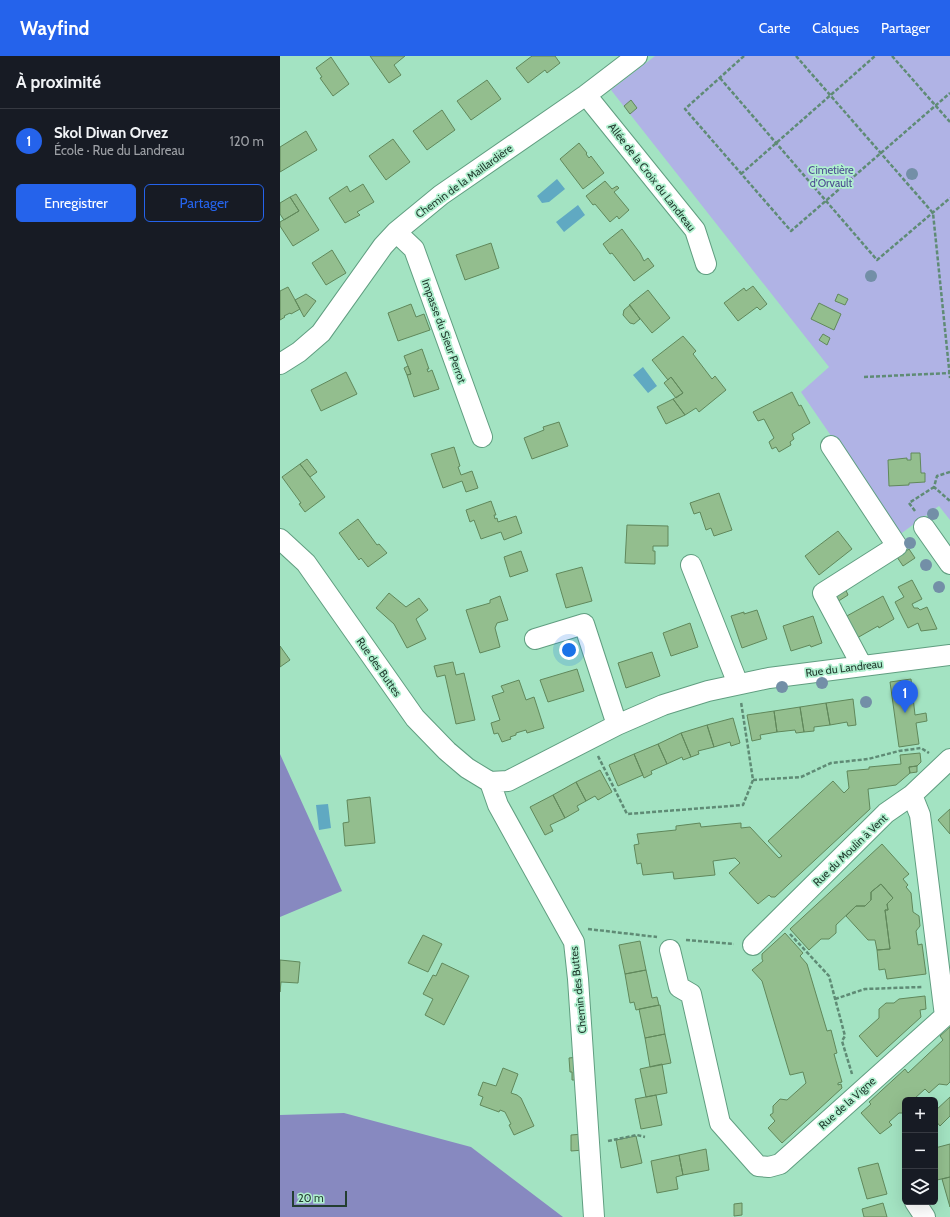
<!DOCTYPE html>
<html lang="fr">
<meta charset="utf-8">
<style>
:root{--surface:#171b24;--page:#242831;--text:#f1f3f6;--muted:#9ea1a6;--line:#363941;--accent:#2563eb}
body{margin:0;font-family:Cabin,sans-serif;background:var(--page);color:var(--text)}
.controls{position:absolute;right:12px;bottom:12px;display:grid;overflow:hidden;border-radius:6px;box-shadow:0 4px 16px #0002}
.controls button{width:36px;height:36px;display:grid;place-items:center;padding:0;border:0;border-bottom:1px solid var(--line);background:var(--surface);color:var(--text);font:20px sans-serif}
.scale{position:absolute;left:12px;bottom:10px;width:55px;box-sizing:border-box;padding-left:4px;border:2px solid #233e31;border-top:0;font-size:11px;line-height:14px;white-space:nowrap;color:#233e31;-webkit-text-stroke:3px #b0f0cf;paint-order:stroke}
.you{position:absolute;left:289px;top:594px;width:14px;height:14px;margin:-10px;border:3px solid #fff;border-radius:50%;background:#1a73e8;box-shadow:0 0 0 6px #1a73e833}
.badge{display:grid;place-items:center;width:26px;height:26px;border-radius:50%;background:var(--accent);color:#fff;font-size:13px;font-weight:700}
.pin{position:absolute;translate:-50% -33px;filter:drop-shadow(0 1px 2px #0008)}
.pin::after{content:'';position:absolute;top:21px;width:14px;height:12px;background:inherit;clip-path:polygon(0 0,100% 0,50% 100%)}
.list{margin:0;padding:0;list-style:none}
h2{display:flex;justify-content:space-between;align-items:center;height:52px;margin:0;padding:0 16px;font-size:17px}
h2 small{font-size:13px;font-weight:400;color:var(--muted)}
.list li{display:grid;grid-template-columns:26px 1fr auto;gap:12px;align-items:center;box-sizing:border-box;height:64px;padding:0 16px;border-top:1px solid var(--line)}
.list b{display:block;font-size:15px;white-space:nowrap}
.list p{margin:0;font-size:13px;white-space:nowrap;color:var(--muted)}
.list em{font-size:13px;font-style:normal;color:var(--muted)}
.actions{display:flex;gap:8px;padding:12px 16px}
.actions a{flex:1;padding:9px 0;border:1px solid var(--accent);border-radius:6px;text-align:center;font-size:14px;color:var(--accent)}
.actions .main{background:var(--accent);color:#fff}
.icon{flex:none;width:22px;height:22px;fill:none;stroke:currentColor;stroke-width:2;stroke-linecap:round;stroke-linejoin:round}
.map{position:relative;flex:none;width:670px;height:1161px;overflow:hidden}
header{display:flex;align-items:center;gap:24px;box-sizing:border-box;height:56px;padding:0 20px;background:var(--accent);color:#fff}
header strong{font-size:19px}
nav{display:flex;gap:22px;margin-inline-start:auto;font-size:14px}
main{display:flex}
aside{flex:1;background:var(--surface)}
.map>svg:first-child{display:block}
</style>
<header>
<strong>Wayfind</strong>
<nav><a>Carte</a><a>Calques</a><a>Partager</a></nav>
</header>
<main>
<aside>
<h2>À proximité<small></small></h2>
<ul class="list">
<li><span class="badge">1</span><div><b>Skol Diwan Orvez</b><p>École · Rue du Landreau</p></div><em>120 m</em></li>
</ul>
<div class="actions"><a class="main">Enregistrer</a><a>Partager</a></div>
</aside>
<div class="map">
<svg width="670" height="1161" viewBox="0 0 670 1161">
<rect width="100%" height="100%" fill="#a3e3c2"/>
<path fill="#b0b3e5" d="M375 0H670V464L659 450 619 479 521 336 549 311 331 34Z"/>
<path fill="#8789c0" d="M0 698 62 835 0 861Z
M64 1057 191 1091 283 1161H0V1059Z"/>
<path fill="#60a9c2" d="M277 123 285 133 269 146 262 147 257 140Z
M298 149 305 159 284 176 276 166Z
M363 311 377 330 368 337 353 319Z
M48 748 51 772 39 774 36 749Z"/>
<path fill="#93be8e" stroke="#60885b" d="M90 0H125L114 9 121 19 109 27Z
M252 0H275L280 7 267 17 265 14 248 27 236 12Z
M51 1 69 28 53 40 40 22 42 21 36 12Z
M207 24 221 43 191 64 177 45Z
M351 44 357 52 350 58 344 50Z
M162 54 175 74 147 94 133 75Z
M26 75 37 94 0 116V91Z
M113 83 130 106 106 124 89 100Z
M299 87 307 97 306 98 309 102 311 100 324 117 303 133 280 103Z
M325 125 332 133 337 130 339 132 334 136 349 154 339 163 337 160 330 166 315 148 313 149 306 140Z
M83 128 94 146 77 156 80 159 65 167 49 142 67 130 70 136Z
M16 138 39 174 13 190 0 170V166L19 155 10 141Z
M10 141 19 155 4 164 0 158V147Z
M342 173 360 197 364 205 368 202 374 210 354 225 332 197 330 198 323 188Z
M211 187 219 212 185 224 176 199Z
M52 194 66 217 46 229 32 207Z
M473 230 487 248 480 254 477 251 458 265 444 247 464 232 466 235Z
M8 231 20 253 11 258 10 257 4 260 5 261 0 264V235Z
M368 234 390 262 372 277 349 249Z
M26 238 36 245 24 261 15 244Z
M558 238 568 243 565 249 555 245Z
M539 247 561 258 554 274 531 263Z
M131 248 136 261 144 258 150 274 118 285 108 257Z
M350 249 360 263 354 268 350 267 343 259 344 254Z
M543 278 550 282 547 289 539 284Z
M403 280 416 295 413 298 432 323 435 320 446 334 419 356 416 352 405 359 393 343 403 337 391 321 388 324 372 304Z
M142 293 149 313H147L148 316 152 314 159 333 134 341 127 319 131 318 124 300Z
M128 310 131 318 127 319 124 312Z
M66 316 77 338 41 355 31 334Z
M391 321 403 337 396 342 384 327Z
M512 336 519 350 521 349 530 367 512 378 514 383 510 386 511 389 499 396 496 391 492 393 489 386 494 382 484 363 478 365 473 356Z
M393 343 405 359 386 368 377 351Z
M279 366 288 390 252 403 244 382 264 374 263 371Z
M174 391 180 410 178 411 181 419 192 415 198 432 186 436 182 425 163 432 151 398Z
M631 397H640L641 417H645V426L629 427V429L609 430 608 404 627 402V404H631Z
M27 403 37 416 30 421 20 408Z
M20 408 45 441 25 456 19 448 21 447 2 421Z
M439 437 452 474 434 480 431 472 426 474 420 456 414 458 410 447Z
M211 445 216 459H214L215 463 217 462 218 466 236 460 242 477 224 484 221 476 201 483 194 464 190 466 186 454Z
M78 463 97 489 99 488 107 497 88 511 81 502 79 504 59 477Z
M347 469 388 470V490H373V495H375V508L345 507Z
M558 475 572 493 539 519 525 500Z
M629 493 635 502 623 510 617 501Z
M241 495 248 515 230 521 224 501Z
M302 511 312 545 286 552 276 518Z
M632 524 642 543 632 548 634 552H638L640 554 647 551 657 573 641 575 638 567 628 572 615 546 624 541 618 531Z
M565 532 568 539 557 546 553 539Z
M109 537 126 551 139 542 148 554 136 563 146 583 127 592 114 568 96 552Z
M220 540 228 564 217 567 215 572 220 591 200 597 186 554 210 547V544Z
M603 540 614 563 599 572 598 570 577 582 565 561Z
M477 554 487 583 462 592 451 560 464 556V558Z
M533 560 542 587 531 591 530 589 511 595 503 570Z
M410 567 418 591 391 600 383 577Z
M0 590 10 604 0 611Z
M372 596 380 620 346 632 338 607Z
M173 606 176 619 184 617 195 664 176 668 165 619 157 621 154 610Z
M297 613 304 635 268 646 260 624Z
M631 623 635 659 646 657 647 665 636 667 639 688 619 691 610 626Z
M239 624 246 644 254 641 264 672 247 677 246 674 236 677V679L230 681 231 683 222 686 218 677 214 678 211 667 220 664 212 640 224 636 221 630Z
M573 643 576 669 568 670 567 666 550 669 546 647Z
M546 647 550 669 534 671V675L524 676 520 651Z
M520 651 524 676 516 677 515 674 497 676 494 655Z
M494 655 497 676 480 679 481 683 472 685 467 659Z
M453 662 460 687 451 690 450 686 434 691 427 669Z
M427 669 434 691 418 695 419 698 411 701 401 677Z
M401 677 411 701 403 704 402 701 387 708 378 688Z
M378 688 387 708 371 715 372 718 364 722 354 698Z
M640 697 641 706 637 710 629 711 630 717 616 729 588 733 590 753 495 841H491L489 839 478 848 449 817 460 807 455 802 433 805 435 819 394 823 393 816 363 819 361 807 357 808 354 789 359 788 357 778 396 774V770L420 767 421 771 461 767V772L470 771 499 802 502 800 488 785 553 725 564 737 569 732 567 715 589 713V711L621 708 620 699Z
M354 698 363 719 338 730 329 709Z
M637 710V716L630 717 629 711Z
M320 714 332 736 318 744 315 740 306 745 296 726Z
M296 726 306 745 297 750 299 754 285 762 273 739Z
M273 739 285 762 270 769 273 775 265 779 250 751Z
M90 741 95 787 65 790 63 767 69 766 67 744Z
M670 753V778L658 764Z
M602 788 629 818 623 823 628 829 626 831 631 837 633 856 639 860 640 870 636 875 638 889 642 888 646 918 607 923 605 913 599 914 597 894 610 893 605 854H608L607 848 613 842 601 828 591 836V844L585 850H576L556 869V877L549 883H541L529 894 510 873Z
M601 828 613 842 607 848 608 854H605L610 893 597 894 595 884H588L566 860 576 850H585L591 844V836Z
M505 877 523 897 520 900 527 908 547 975 551 974 557 997 554 998 562 1026 558 1027V1029L561 1028 562 1032 502 1087 488 1072 495 1065 490 1059 493 1057V1050L500 1043 507 1044 526 1027 523 1016 510 1019 482 925 472 914 483 905 482 903V898Z
M143 879 162 888 148 916 128 907Z
M360 885 366 914 345 918 339 889Z
M0 904 20 906 18 927 1 926 0 936Z
M162 907 189 920 164 969 145 959 153 943 143 938 153 919 156 920Z
M366 914 372 942 377 941 379 949 356 954 354 946 350 947 345 918Z
M645 940 646 953 640 954 641 961 597 1001 579 980 599 962V953L606 947H614L619 943Z
M380 949 385 978 365 982 359 953Z
M670 971V1026L667 1029 659 1028 649 1037 645 1033 635 1042V1044H625V1057H619L609 1066 612 1069 600 1078 581 1057 591 1048 589 1046 625 1013 628 1017 663 984 660 980Z
M385 978 391 1007 370 1011 365 982Z
M298 1001 299 1024H292V1016H290L289 1002Z
M382 1008 387 1037 366 1041 360 1013Z
M223 1012 238 1018 231 1037 237 1039 241 1042 254 1070 234 1079 229 1069 231 1068 225 1056 220 1054 219 1056 200 1049 203 1041 198 1039 203 1026 216 1030Z
M376 1039 382 1069 361 1073 355 1043Z
M670 1041V1060L660 1070 655 1064V1055Z
M303 1078 304 1094 291 1095V1079Z
M356 1080 362 1107 341 1112 336 1084Z
M670 1088V1121L657 1124 655 1116V1092Z
M426 1093 429 1114 403 1119 399 1099Z
M399 1099 403 1119 396 1121 398 1133 377 1137 371 1105Z
M598 1107 607 1138 587 1143 578 1112Z
M670 1121V1151L662 1123Z
M462 1147V1159L454 1160V1148Z
M603 1147 607 1161H584L582 1153Z"/>
<g fill="none" stroke-linecap="round" stroke-linejoin="round">
<g stroke="#609e80" stroke-width="22">
<path id="street" d="M306 39 415 174 426 208
M116 176 134 193 202 381
M0 308 19 296 41 277 103 190 116 176 161 139 306 39 357 0
M551 390 617 490 543 537 582 610
M644 471 670 508
M0 483 26 507 135 662 167 695 187 712 210 726
M411 509 458 628
M255 583 304 568 337 669
M210 726 228 725 337 669 383 649 428 635 489 622 670 599
M210 726 218 749 294 886 298 923 314 1161
M473 889 606 757 632 739 670 703
M390 894 399 931 411 938 440 1067 478 1110 489 1111 500 1108 665 960 640 759 632 739
M635 1146 645 1161"/>
</g>
<path stroke="#5f8b75" stroke-width="2.5" stroke-dasharray="4 2" stroke-linecap="butt" d="M464 0 405 53 511 175 670 37
M516 0 653 157 670 322
M612 0 670 66
M440 22 597 204 670 142
M461 118 595 0
M584 321 670 317
M670 416 657 420 654 431 670 445
M635 455 629 447 654 431
M318 700 347 758 463 749 473 724 461 646
M473 724 521 721 551 707 588 703 619 695 641 692 649 697
M308 873 377 881
M510 878 549 920 565 980 562 985 572 1018
M406 884 454 888
M555 943 585 933 642 931
M328 1085 357 1079 365 1081"/>
<use href="#street" stroke="#fff" stroke-width="20"/>
</g>
<g fill="#738fa7">
<circle cx="632" cy="118" r="6"/>
<circle cx="591" cy="220" r="6"/>
<circle cx="653" cy="458" r="6"/>
<circle cx="630" cy="487" r="6"/>
<circle cx="646" cy="509" r="6"/>
<circle cx="659" cy="531" r="6"/>
<circle cx="542" cy="627" r="6"/>
<circle cx="502" cy="631" r="6"/>
<circle cx="586" cy="646" r="6"/>
</g>
<g text-anchor="middle" stroke-width="3.5" stroke-linejoin="round" paint-order="stroke">
<g font-size="11" fill="#4c4b91" stroke="#b0f0cf">
<text x="551" y="118">Cimetière<tspan x="551" dy="13">d'Orvault</tspan></text>
</g>
<g font-size="11" fill="#233e31" stroke="#b0f0cf">
<text transform="translate(372 121) rotate(52)" y="4">Allée de la Croix du Landreau</text>
<text transform="translate(184 125) rotate(-36)" y="4">Chemin de la Maillardière</text>
<text transform="translate(164 275) rotate(70)" y="4">Impasse du Sieur Perrot</text>
<text transform="translate(99 611) rotate(55)" y="4">Rue des Buttes</text>
<text transform="translate(564 612) rotate(-7)" y="4">Rue du Landreau</text>
<text transform="translate(570 794) rotate(-44)" y="4">Rue du Moulin à Vent</text>
<text transform="translate(298 934) rotate(-96)" y="4">Chemin des Buttes</text>
<text transform="translate(567 1047) rotate(-42)" y="4">Rue de la Vigne</text>
</g>
</g>
</svg>
<div class="controls">
<button>+</button>
<button>−</button>
<button><svg class="icon" aria-label="layers" viewBox="0 0 24 24"><path d="M12 4l9 5-9 5-9-5zM3 14l9 5 9-5"/></svg></button>
</div>
<div class="scale">20 m</div>
<div class="you"></div>
<div class="pin badge" style="left:625px;top:657px">1</div>
</div>
</main>
